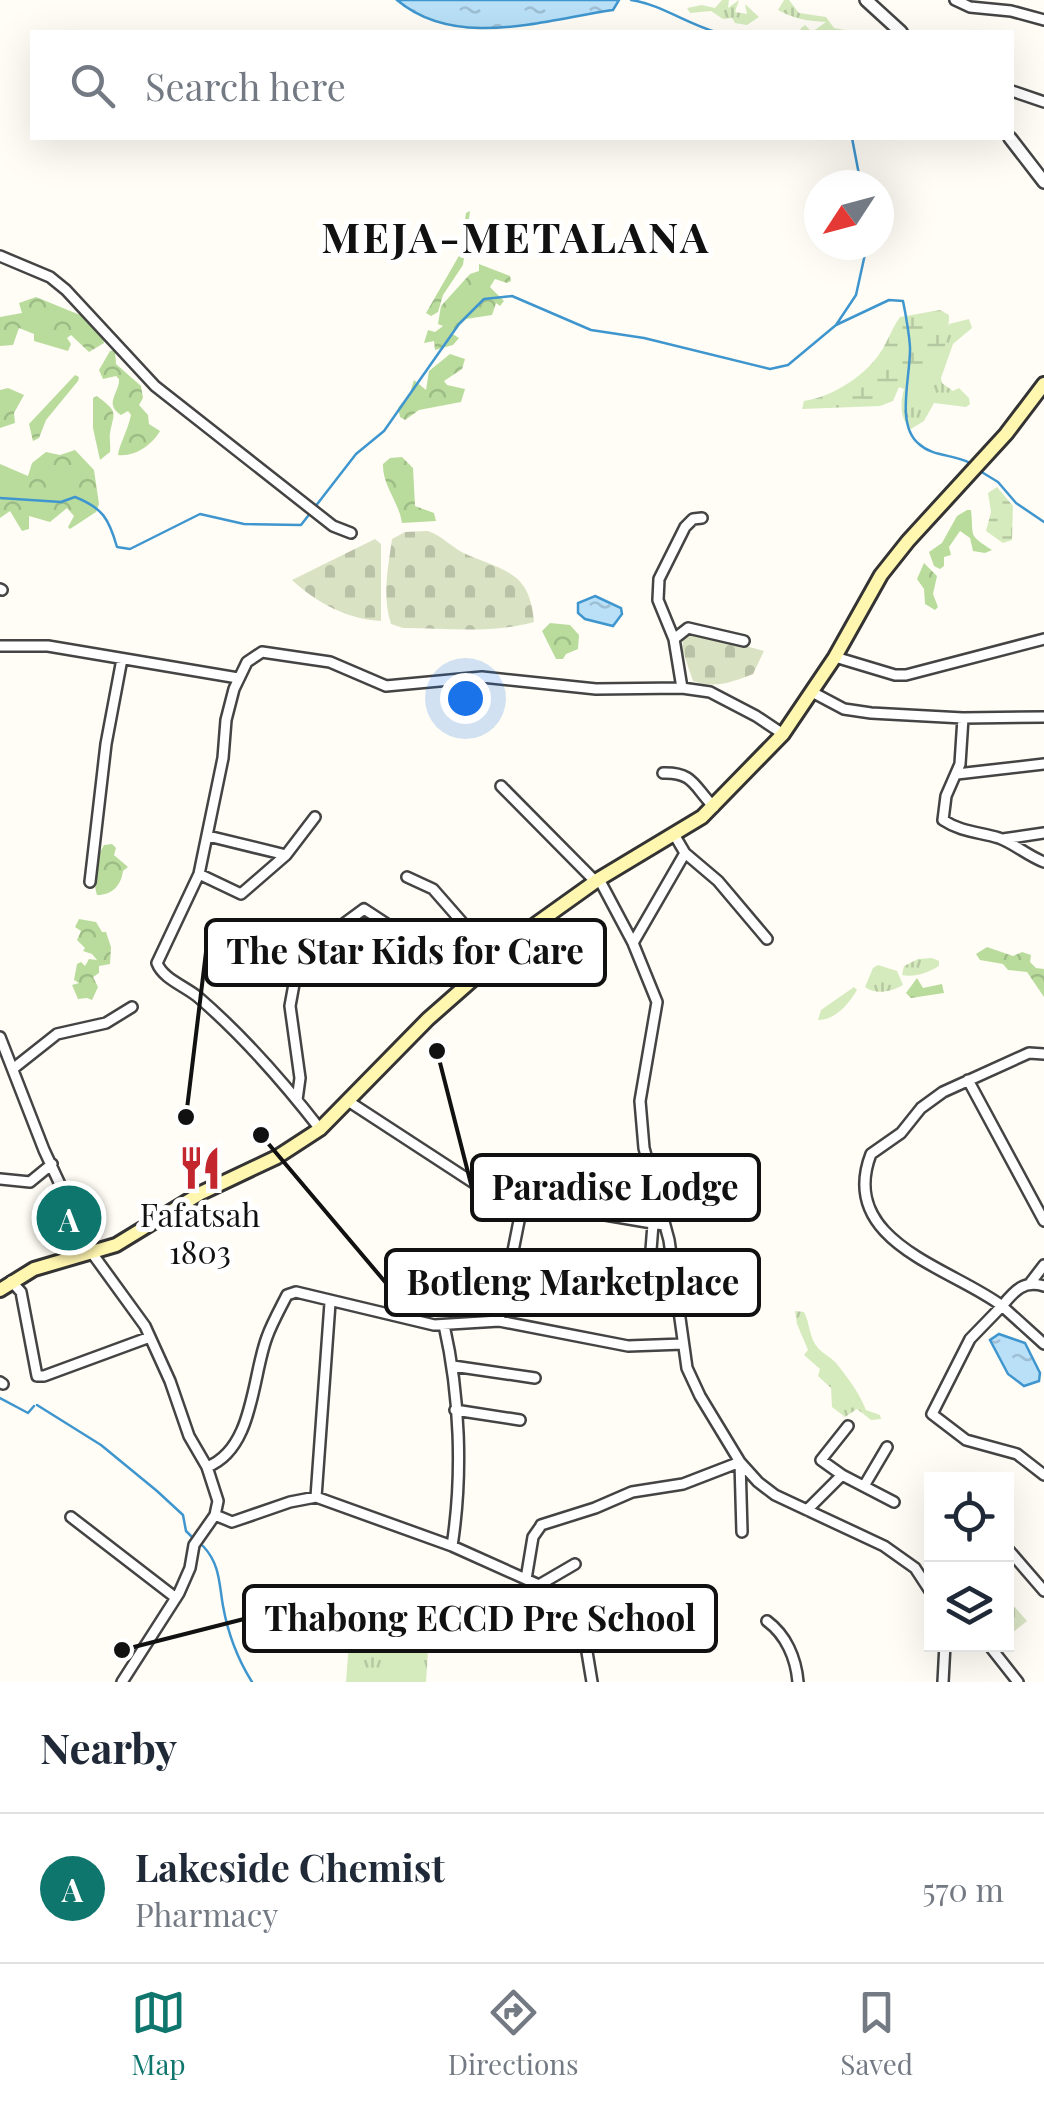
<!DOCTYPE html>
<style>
:root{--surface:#fff;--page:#f2f2f3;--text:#1f2937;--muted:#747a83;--line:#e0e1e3;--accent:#0f766e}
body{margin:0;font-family:"Playfair Display",serif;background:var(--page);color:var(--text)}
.controls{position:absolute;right:30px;bottom:30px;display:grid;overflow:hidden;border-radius:0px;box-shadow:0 10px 40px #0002}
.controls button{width:90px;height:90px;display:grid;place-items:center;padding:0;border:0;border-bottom:2px solid var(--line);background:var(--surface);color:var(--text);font:50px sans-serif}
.compass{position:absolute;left:804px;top:170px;width:90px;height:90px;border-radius:50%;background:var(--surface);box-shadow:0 10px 40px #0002;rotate:234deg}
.you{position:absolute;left:465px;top:698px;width:35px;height:35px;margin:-25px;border:8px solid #fff;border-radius:50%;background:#1a73e8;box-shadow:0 0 0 15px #1a73e833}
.badge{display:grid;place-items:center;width:65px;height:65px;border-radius:50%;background:var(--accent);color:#fff;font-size:32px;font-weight:700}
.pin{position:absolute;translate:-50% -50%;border:5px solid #fff;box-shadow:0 2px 10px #0006}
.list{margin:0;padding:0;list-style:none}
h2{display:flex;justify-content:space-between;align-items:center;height:130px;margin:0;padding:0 40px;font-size:42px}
h2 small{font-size:32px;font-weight:400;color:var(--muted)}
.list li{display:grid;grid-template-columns:65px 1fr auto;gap:30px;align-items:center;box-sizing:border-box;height:150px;padding:0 40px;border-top:2px solid var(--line)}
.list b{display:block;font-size:38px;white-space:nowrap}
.list p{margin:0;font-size:32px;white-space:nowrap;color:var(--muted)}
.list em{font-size:32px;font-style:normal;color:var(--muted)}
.icon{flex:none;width:55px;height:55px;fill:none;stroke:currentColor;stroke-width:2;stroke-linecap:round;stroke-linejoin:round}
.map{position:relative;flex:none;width:1044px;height:1682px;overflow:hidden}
.search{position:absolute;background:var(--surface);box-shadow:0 10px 40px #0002;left:30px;right:30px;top:30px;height:110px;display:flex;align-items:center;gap:25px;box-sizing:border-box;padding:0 35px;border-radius:0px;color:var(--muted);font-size:38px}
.sheet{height:280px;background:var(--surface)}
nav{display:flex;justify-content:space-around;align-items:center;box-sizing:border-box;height:140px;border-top:2px solid var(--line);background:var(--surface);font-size:28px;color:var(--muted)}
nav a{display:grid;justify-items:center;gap:5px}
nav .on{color:var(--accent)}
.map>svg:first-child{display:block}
</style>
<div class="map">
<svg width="1044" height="1682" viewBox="0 0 1044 1682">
<defs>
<pattern id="grass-tufts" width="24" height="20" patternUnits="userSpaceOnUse" patternTransform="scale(2.5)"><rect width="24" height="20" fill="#d5ebbd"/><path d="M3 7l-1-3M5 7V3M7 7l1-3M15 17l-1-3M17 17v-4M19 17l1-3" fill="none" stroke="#b6c8a1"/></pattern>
<pattern id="forest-crowns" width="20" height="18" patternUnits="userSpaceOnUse" patternTransform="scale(2.5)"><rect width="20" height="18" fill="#b9dc9c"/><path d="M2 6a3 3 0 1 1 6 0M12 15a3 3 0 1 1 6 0" fill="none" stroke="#9ebc85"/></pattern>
<pattern id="wetland-marsh" width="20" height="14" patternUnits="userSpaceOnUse" patternTransform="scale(2.5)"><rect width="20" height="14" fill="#d5ebbd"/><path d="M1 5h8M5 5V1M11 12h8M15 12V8" fill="none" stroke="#b6c8a1"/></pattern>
<pattern id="cemetery-stones" width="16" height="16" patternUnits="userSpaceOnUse" patternTransform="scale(2.5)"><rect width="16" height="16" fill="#d9e3c4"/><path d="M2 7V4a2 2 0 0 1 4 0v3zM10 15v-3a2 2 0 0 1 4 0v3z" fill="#b9c2a7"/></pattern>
<pattern id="water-ripples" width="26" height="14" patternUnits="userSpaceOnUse" patternTransform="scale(2.5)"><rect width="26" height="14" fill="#b9e0f7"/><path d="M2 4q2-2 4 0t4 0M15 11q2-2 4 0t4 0" fill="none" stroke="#9ebfd3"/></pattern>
</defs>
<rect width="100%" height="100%" fill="#fffdf5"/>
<path fill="url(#grass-tufts)" d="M722 0H729L728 8 739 0 735 12 747 14 745 4 759 17 747 25 735 23 732 18 723 19 711 11 690 13 687 8 702 5 715 8Z
M784 0H789L799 13 826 17 834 28 856 32H804L800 29 805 25 812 32 826 22C808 21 794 19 778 10Z
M969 319 972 328 953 344 941 378 942 383 953 391 959 388 969 398 970 404 966 407 934 403 924 421 911 429C900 419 900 404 904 389 949 368 932 362 949 324Z
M932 958 939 961V966C930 972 914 978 902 975L904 966 918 959Z
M878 965 897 971 903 985C891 992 876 995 865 987L873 968Z
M854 987 857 990C848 1005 835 1020 818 1020L821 1010Z
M795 1311 804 1312C810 1323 809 1338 818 1348 823 1354 831 1357 836 1363 848 1378 859 1392 866 1410L880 1415 881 1419 871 1420 857 1409 845 1417 832 1407 831 1388 818 1376 820 1369 804 1355 808 1350 797 1324Z
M350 1630 429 1636 426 1682H346Z"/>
<path fill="url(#forest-crowns)" d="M470 211 463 265 443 295 438 312 431 316 426 313 460 254 466 213Z
M479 264 510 276 511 281 507 283 495 279 490 287 504 301 500 306 496 303 492 315 466 319 451 333 459 338 453 345 435 350 434 341 424 343 428 330 435 332 443 326 438 324 441 306 470 274 479 271Z
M36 297 85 317 103 337 104 343 89 352 71 335 67 338 71 344 68 351 34 341V334L19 328 13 345 0 346V317L22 313 19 303Z
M115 350 116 364 141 386 143 398 139 405 148 415 149 424 160 431C152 445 135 457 118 455 119 445 128 430 131 415L128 411 121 415C103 404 120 392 119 379L116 376 103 379 99 370 110 351Z
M450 354 465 359 462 369 444 381 447 385 465 389 461 402 419 410 405 420 400 417 398 408 410 393 414 380 426 390 429 371Z
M75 375 79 377 78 381 46 420 39 438 33 441 29 424Z
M8 388 24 395 14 413 15 423 0 428V390Z
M97 396C119 413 114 411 110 433 109 439 111 446 110 452L100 460 93 428V398Z
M75 450 94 470 99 504 96 512 70 529 68 527 74 516 67 508 50 522 29 516V529L22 531 10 511 0 518V464L28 476 32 463 46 452 60 455Z
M402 457 413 468 415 506 434 513 436 521 402 523C399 502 382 485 383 464L390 458Z
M967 510H971C974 537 967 534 992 550L985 553 973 551 970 538 960 531 949 547 951 555 944 557V566L940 569 934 566 929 552 942 543 957 516Z
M924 563 937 576 933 594 938 607 935 610 925 604 924 589 917 579Z
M550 623 570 625 579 635 578 649 566 654 563 659H556L542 631Z
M112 844 116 848 114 855 128 867 123 871C121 885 113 895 97 895 92 877 94 862 104 845Z
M79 919 96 922 102 932H106L111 947 110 964 99 966V973L93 977 98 987 92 1000 87 998 78 999 72 985 79 983 74 980 77 964 81 962 85 966 89 959 97 960 92 954 83 951 85 948 77 940 81 931 75 927Z
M987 947 1013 956 1022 952 1031 955 1030 962 1036 968 1044 969V997L1027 972 1008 970 1003 964 980 960 976 954Z
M917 978 923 988 942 984 944 993 911 998 906 993Z"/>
<path fill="url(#wetland-marsh)" d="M940 310 949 315C949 332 943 367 927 378 921 383 911 386 904 389L899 387 893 401 880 406 802 409 804 401C831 397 864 377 880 353 888 341 892 328 900 317Z
M997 487 1013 506 1012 540 1003 543 986 531 991 512 988 493Z"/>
<path fill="url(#cemetery-stones)" d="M428 531C443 536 453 549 468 555 508 572 530 573 534 622 490 634 447 628 403 628L391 624C382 595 388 569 392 539L405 532Z
M375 539 381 544V621C349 620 315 602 292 580Z
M691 634H702L764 651 753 674C733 682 714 689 693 681L682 649 683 639Z
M1006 1597 1027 1621 1007 1637H1006Z"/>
<path fill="url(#water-ripples)" stroke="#3f96cf" stroke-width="2.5" d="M397 0H619L613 10C544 20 456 50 397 0Z
M595 596 621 608 622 614 613 626 585 619 578 613V603Z
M999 1334 1025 1343 1040 1373 1039 1381 1024 1386 1008 1374 990 1340Z"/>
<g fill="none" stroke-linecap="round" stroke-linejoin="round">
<path stroke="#3f96cf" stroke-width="2.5" d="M631 0C660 4 687 24 716 32
M852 138 861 185
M836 325 856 295 867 245
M980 471 998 482 1016 503 1044 522
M0 498 61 502 75 497C103 508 109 519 117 547L130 549 200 514 244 524 301 525 356 454 384 431 459 324 484 299 512 296 591 330 644 338 770 369 788 365 836 325 889 300 903 301C906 316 909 332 910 347 911 375 895 425 919 444 933 457 954 454 970 463
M0 1398 28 1413 34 1406
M37 1405 101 1445 157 1491 183 1515 186 1531 193 1538
M203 1546C220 1564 219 1583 223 1606 228 1634 237 1658 252 1682"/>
<g stroke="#444" stroke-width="14">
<path id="minor" d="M955 0 970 7 1011 11 1044 20
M1012 91 1044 102
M0 256 50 277 66 290 155 386 333 526 351 533
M0 589 2 590
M674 639 688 628 744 641
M0 646H48L238 678
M835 657 895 675H906L1044 639
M682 688 674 639 658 600 659 579 685 527 693 519 702 518
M812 692 844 709 871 713 963 718 1044 717
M963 718 960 764 946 796 943 820C961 832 979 832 999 838 1015 844 1028 856 1044 862
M663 773C694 772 694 787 714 807
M957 774 1044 764
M501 786 595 881
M208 836 286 855 315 817
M675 836 685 853 633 943 657 1002 640 1101 644 1148 669 1240 687 1368 700 1396 740 1462 758 1482 775 1495 884 1546 915 1568 932 1594
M1003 839 1044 833
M685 853 718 881 767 939
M199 874 241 894 286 855
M407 877 433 889 496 961
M599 879 633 943
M90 882 106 744 122 659
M0 1037 44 1150 92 1253 145 1326 170 1381 189 1436 207 1467 218 1501 215 1515 194 1545 190 1568 179 1593 122 1682
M1044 1054 1029 1053 943 1092 921 1108 901 1133 871 1154C837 1242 952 1268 1002 1306L970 1339 932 1414 966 1440 1017 1454 1044 1475
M14 1068 57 1034 106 1023 132 1007
M968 1080 1044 1221
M297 1100 300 1078 290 1006 296 973 315 945 364 909 390 926
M348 1101 486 1191 523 1201 664 1225
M320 1129C285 1084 241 1034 198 997 185 986 163 979 157 963L199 874 223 758 226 720 234 689 247 662 262 652 330 662 386 686 482 677 596 689 682 688 710 692 756 716 783 734
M0 1179 30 1182 52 1164
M11 1281 21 1292 37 1376H44L150 1337
M1031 1282 1044 1265
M1044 1286C1024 1280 1015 1290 1002 1306L1044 1344
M648 1289 653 1224
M499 1321 523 1201
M444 1325C460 1395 463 1475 452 1546
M453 1366 535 1378
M0 1382 3 1384
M455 1410 520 1420
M207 1467C254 1449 252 1376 267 1337 272 1323 280 1309 287 1295L296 1292 434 1325 499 1321 628 1346 683 1344
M842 1475 821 1460 848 1426
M864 1486 887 1447
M316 1497 330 1303
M807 1510 842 1475 894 1502
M215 1515 232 1522 290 1502 316 1497 452 1546 539 1585 571 1614 586 1646 592 1682
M71 1517 176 1598
M541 1525 595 1508 632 1492 683 1484 740 1462 742 1532
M1006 1547 1044 1591
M526 1579 533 1537 540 1527
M539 1585 575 1564
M767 1621C786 1635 796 1658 798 1682
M988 1644 1018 1682
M943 1682 945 1644"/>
</g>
<g stroke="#444" stroke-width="16">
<path id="tertiary" d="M866 0 901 32
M1010 138 1044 182"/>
</g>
<g stroke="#333" stroke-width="18">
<path id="secondary" d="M0 1290 34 1269 116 1245 201 1193 277 1157 320 1129 428 1019 536 924 599 879 702 817 783 734 835 657 881 575 908 541 1006 434 1044 384"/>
</g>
<use href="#minor" stroke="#fff" stroke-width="9"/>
<use href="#tertiary" stroke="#fff" stroke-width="11"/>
<use href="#secondary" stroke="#fff6b0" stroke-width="12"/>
</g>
<defs>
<g id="restaurant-bare" transform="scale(3.45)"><path d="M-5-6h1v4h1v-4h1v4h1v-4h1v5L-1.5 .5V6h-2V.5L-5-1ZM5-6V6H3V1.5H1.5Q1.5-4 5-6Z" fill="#c4262e" stroke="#fff" stroke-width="2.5" paint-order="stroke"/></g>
</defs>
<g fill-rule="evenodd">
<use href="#restaurant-bare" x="200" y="1168"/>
</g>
<g text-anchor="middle" stroke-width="10" stroke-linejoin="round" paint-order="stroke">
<g font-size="32" fill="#111" stroke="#fff">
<text x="200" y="1227">Fafatsah<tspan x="200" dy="37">1803</tspan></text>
</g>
<g font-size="42" font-weight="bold" letter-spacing="2.5" fill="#111" stroke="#fff">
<text x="516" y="253">MEJA-METALANA</text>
</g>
</g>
<path fill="none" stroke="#111" stroke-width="4" d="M186 1117L206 952M437 1051L472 1188M261 1135L386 1283M122 1650L244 1619"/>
<g fill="#111" stroke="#fff" stroke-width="4">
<circle cx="186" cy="1117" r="10"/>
<circle cx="437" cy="1051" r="10"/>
<circle cx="261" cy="1135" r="10"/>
<circle cx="122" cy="1650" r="10"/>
</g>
<g fill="#fff" stroke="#111" stroke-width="4">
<rect x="206" y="920" width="399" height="65" rx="10"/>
<rect x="472" y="1155" width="287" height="65" rx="10"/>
<rect x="386" y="1250" width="373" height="65" rx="10"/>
<rect x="244" y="1586" width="472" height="65" rx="10"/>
</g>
<g font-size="35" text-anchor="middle" font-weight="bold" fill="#111">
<text x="405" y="964">The Star Kids for Care</text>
<text x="615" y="1200">Paradise Lodge</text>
<text x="573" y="1295">Botleng Marketplace</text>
<text x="480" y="1631">Thabong ECCD Pre School</text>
</g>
</svg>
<div class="controls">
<button><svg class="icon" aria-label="locate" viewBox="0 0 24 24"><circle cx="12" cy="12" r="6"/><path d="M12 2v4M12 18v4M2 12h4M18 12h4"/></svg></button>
<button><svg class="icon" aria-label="layers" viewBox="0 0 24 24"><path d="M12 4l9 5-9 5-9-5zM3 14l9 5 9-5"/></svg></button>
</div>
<svg class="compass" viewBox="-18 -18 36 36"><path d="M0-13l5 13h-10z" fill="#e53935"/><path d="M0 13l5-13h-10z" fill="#747a83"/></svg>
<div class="you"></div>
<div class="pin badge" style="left:69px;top:1218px">A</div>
<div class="search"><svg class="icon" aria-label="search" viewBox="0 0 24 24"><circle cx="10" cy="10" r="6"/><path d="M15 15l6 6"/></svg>Search here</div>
</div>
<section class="sheet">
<h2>Nearby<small></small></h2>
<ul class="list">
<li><span class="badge">A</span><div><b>Lakeside Chemist</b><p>Pharmacy</p></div><em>570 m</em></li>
</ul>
</section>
<nav>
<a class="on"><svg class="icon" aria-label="map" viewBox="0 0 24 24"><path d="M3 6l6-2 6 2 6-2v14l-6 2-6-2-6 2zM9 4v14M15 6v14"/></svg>Map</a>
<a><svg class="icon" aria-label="directions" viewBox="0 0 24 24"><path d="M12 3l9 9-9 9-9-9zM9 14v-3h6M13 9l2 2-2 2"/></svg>Directions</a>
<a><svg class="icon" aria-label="saved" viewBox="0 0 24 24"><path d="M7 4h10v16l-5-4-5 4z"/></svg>Saved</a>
</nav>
